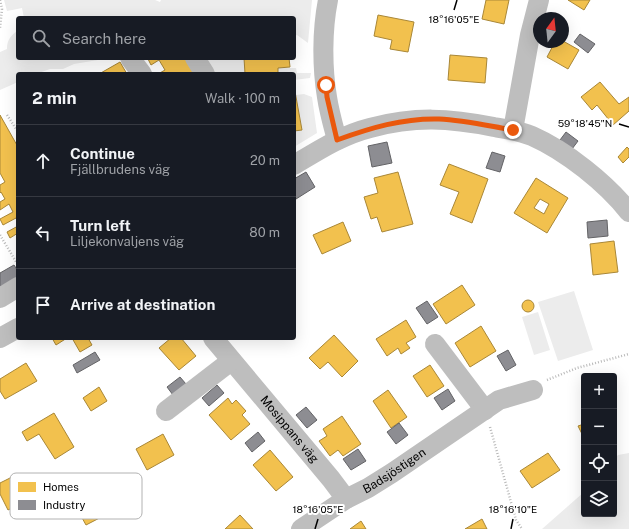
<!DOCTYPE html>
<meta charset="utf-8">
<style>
:root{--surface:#171b24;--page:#20242c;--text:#f1f3f6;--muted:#9ea1a6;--line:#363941}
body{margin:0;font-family:"Public Sans",sans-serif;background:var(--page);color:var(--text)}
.controls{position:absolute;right:12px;bottom:12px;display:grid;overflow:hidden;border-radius:4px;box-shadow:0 4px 16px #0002}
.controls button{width:36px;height:36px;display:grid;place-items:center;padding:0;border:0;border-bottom:1px solid var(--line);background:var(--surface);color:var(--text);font:20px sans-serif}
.compass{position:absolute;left:533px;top:12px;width:36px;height:36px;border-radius:50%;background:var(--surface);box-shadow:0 4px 16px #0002;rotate:15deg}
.stop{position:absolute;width:12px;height:12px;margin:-9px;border:3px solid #ea580c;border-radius:50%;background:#fff}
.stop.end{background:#ea580c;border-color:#fff;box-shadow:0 1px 4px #0008}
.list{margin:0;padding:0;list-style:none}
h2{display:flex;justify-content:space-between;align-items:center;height:52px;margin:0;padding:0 16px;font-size:17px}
h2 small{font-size:13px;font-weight:400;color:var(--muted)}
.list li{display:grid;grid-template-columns:26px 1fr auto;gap:12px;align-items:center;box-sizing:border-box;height:72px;padding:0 16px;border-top:1px solid var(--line)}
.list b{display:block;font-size:15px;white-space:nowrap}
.list p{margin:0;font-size:13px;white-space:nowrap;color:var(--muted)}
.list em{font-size:13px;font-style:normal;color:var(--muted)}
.icon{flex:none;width:22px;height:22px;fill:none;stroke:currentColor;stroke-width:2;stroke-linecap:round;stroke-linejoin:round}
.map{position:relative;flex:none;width:629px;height:529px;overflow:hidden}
.search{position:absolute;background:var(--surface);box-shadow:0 4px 16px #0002;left:16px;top:16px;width:280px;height:44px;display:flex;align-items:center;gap:10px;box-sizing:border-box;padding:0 14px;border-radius:4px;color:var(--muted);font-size:15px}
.panel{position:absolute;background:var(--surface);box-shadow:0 4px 16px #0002;left:16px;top:72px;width:280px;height:268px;border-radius:4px}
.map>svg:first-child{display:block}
</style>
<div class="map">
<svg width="629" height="529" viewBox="0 0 629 529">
<rect width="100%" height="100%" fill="#fff"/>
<path fill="#ececec" d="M4 0H155L160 2 161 0H312L308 43 297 35 294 36V18H24L22 8 7 11Z
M18 30V58H110L74 64 63 69H50L36 74H18V82L0 90V52L7 49C7 39 11 36 18 30Z
M204 58H244L245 74H213Z
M278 68H296L297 73H311L310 78 294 80V74H278Z
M304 94 312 97 317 133 294 147V131L302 130 296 95Z
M574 291 593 350 558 361 538 302Z
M538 312 550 350 534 355 522 317Z
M629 453V529H542L584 492V514H614V460L618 455Z"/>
<path fill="#f2c14e" stroke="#a98737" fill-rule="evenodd" d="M486 0H509L504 24 482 19Z
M568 0H590L584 10Z
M378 15 414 22 408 52 390 49 392 40 374 36Z
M563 41 579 50 568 69 547 57 555 42H563Z
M450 55 487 58 485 83 448 80Z
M150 58H190L199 74H158L165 70 159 60 151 65 148 59Z
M244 58H289L290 67 278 68V74H245Z
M120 62 127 74H99Z
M600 82 619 104 629 97V111L613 125 597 105 592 110 581 97Z
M294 86 302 130 294 131Z
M0 115 18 147V221L16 218 3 225 0 219 13 212 9 204 0 210V202L5 199 1 192 0 193V185L5 182 0 173Z
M627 147 629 149V157L623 163 618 157Z
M449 164 488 179 472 223 450 214 459 192 440 185Z
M398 172 413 224 382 232 377 217 371 219 364 197 378 193 374 178Z
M536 178 568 198 547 233 514 213ZM540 199 549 204 544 214 534 208Z
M343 222 351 241 322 254 313 235Z
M18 226V233L10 238 7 232Z
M614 241 618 272 593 275 590 244Z
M462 285 475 305 446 324 433 304Z
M522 306a6 6 0 1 1 12 0a6 6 0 1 1-12 0Z
M406 320 416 337 406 343 410 348 401 354 398 348 387 356 376 339Z
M481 326 496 351 470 367 455 343Z
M334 335 358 361 342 377 328 362 320 369 309 358Z
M52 338H67L56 345Z
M72 338H88L92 345 80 352Z
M171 338H181L196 356 179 370 159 348Z
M26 363 37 381 5 399 0 391V379Z
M430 365 444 386 427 397 413 376Z
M99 387 107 401 91 411 83 398Z
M388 390 407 417 391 428 373 401Z
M228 398 232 404 236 400 246 411 242 415 250 424 231 440 209 415Z
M54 413 74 447 55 459 39 434 27 441 22 432Z
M342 416 361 444 343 456 338 450 330 456 319 441 327 436 323 429Z
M584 424V438L578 426Z
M163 434 174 455 147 470 136 449Z
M270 450 293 477 276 491 253 465Z
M548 453 560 470 532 488 520 471Z
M18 474 30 499 8 510 0 494V483Z
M102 491 113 511 86 525 75 505Z
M240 515 253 529H225Z
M482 519 487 529H465Z
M361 521 366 529H350Z"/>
<path fill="#8d8d92" stroke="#636366" d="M580 34 595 44 588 53 574 42Z
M566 132 578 141 572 149 560 140Z
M387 142 392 163 372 167 368 146Z
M492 152 505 156 500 172 486 168Z
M306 172 315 187 296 199 294 195V179Z
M607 220 608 236 588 238 587 222Z
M14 265 18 271V277L0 287V273Z
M427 301 438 317 427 324 416 308Z
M508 350 516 365 506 371 497 356Z
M95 352 100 360 77 373 73 365Z
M180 377 186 384 173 395 167 387Z
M217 385 224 393 209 406 202 398Z
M448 389 455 401 442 410 434 398Z
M306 407 317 420 307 428 296 415Z
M399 423 408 435 396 444 387 432Z
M258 432 265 441 252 452 245 443Z
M358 449 366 461 351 470 343 459Z"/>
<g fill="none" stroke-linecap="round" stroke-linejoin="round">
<path stroke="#b9b9b9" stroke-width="2.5" stroke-dasharray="1 2" stroke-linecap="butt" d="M0 0 2 9 0 28
M7 115 18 132
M0 235 18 265
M547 380 577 368 629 354
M490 427 516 520 522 529"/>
<g stroke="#bebebe" stroke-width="20">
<path d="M328 0C322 30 322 67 327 97 329 111 333 125 337 140"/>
<path d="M130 58 142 74"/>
<path d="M195 58 205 74"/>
<path d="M513 130 530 35 539 0"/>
<path d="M294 165C319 150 342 135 370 128 415 116 449 118 494 127 506 129 520 131 532 136 566 151 606 183 629 212"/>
<path d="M0 298 18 287"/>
<path d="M0 338 18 328"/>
<path id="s1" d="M213 338 331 479 346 499"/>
<path d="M435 344 485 410"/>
<path d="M166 411 231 361"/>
<path id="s2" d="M301 529 346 499 368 488 392 473 499 400 533 390"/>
</g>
</g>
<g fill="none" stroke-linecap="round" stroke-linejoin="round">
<path stroke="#ea580c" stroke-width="5" d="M326 85 327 97 337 140C370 128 403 118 439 119 464 120 489 126 513 130"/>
</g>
<path fill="none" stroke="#000" stroke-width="1.5" d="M454 10 457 0M619 124 629 127M315 529 318 519M511 529 513 519"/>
<g text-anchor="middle" stroke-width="4" stroke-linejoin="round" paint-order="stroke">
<g font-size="12" fill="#000" stroke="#fff">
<text dy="4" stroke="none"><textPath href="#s1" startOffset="119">Mosippans väg</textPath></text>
<text dy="4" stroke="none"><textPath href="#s2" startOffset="110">Badsjöstigen</textPath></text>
</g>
</g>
<rect x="10" y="473" width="132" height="46" rx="6" fill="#fff" stroke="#b2b2b2" stroke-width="1"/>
<rect x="18" y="482" width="18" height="10" fill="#f2c14e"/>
<rect x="18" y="500" width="18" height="10" fill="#8d8d92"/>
<g font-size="11" fill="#000">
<text x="43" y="491">Homes</text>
<text x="43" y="509">Industry</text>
</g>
<g font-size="10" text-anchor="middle" fill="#000" stroke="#fff" stroke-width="4" stroke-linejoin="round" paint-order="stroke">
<text x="454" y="23">18°16'05"E</text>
<text x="585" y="127">59°18'45"N</text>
<text x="318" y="513">18°16'05"E</text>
<text x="513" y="513">18°16'10"E</text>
</g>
</svg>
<div class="controls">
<button>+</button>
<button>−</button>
<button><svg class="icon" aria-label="locate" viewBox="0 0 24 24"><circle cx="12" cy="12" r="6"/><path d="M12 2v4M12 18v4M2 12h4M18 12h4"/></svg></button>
<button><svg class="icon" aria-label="layers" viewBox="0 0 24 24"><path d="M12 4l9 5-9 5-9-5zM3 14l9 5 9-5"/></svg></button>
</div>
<svg class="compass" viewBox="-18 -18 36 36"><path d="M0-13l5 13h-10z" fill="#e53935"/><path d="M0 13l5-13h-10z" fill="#9ea1a6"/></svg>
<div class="stop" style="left:326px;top:85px"></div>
<div class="stop end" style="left:513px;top:130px"></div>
<div class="search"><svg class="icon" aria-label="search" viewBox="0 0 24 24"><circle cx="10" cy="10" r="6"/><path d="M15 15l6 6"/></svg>Search here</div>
<section class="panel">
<h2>2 min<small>Walk · 100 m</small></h2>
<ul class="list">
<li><svg class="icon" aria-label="ahead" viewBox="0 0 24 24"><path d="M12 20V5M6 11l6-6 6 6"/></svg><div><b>Continue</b><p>Fjällbrudens väg</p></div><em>20 m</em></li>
<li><svg class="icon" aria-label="left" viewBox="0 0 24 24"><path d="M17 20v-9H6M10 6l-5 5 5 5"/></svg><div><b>Turn left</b><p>Liljekonvaljens väg</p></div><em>80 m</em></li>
<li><svg class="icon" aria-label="arrive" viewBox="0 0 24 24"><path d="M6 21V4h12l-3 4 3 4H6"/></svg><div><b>Arrive at destination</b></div></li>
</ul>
</section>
</div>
